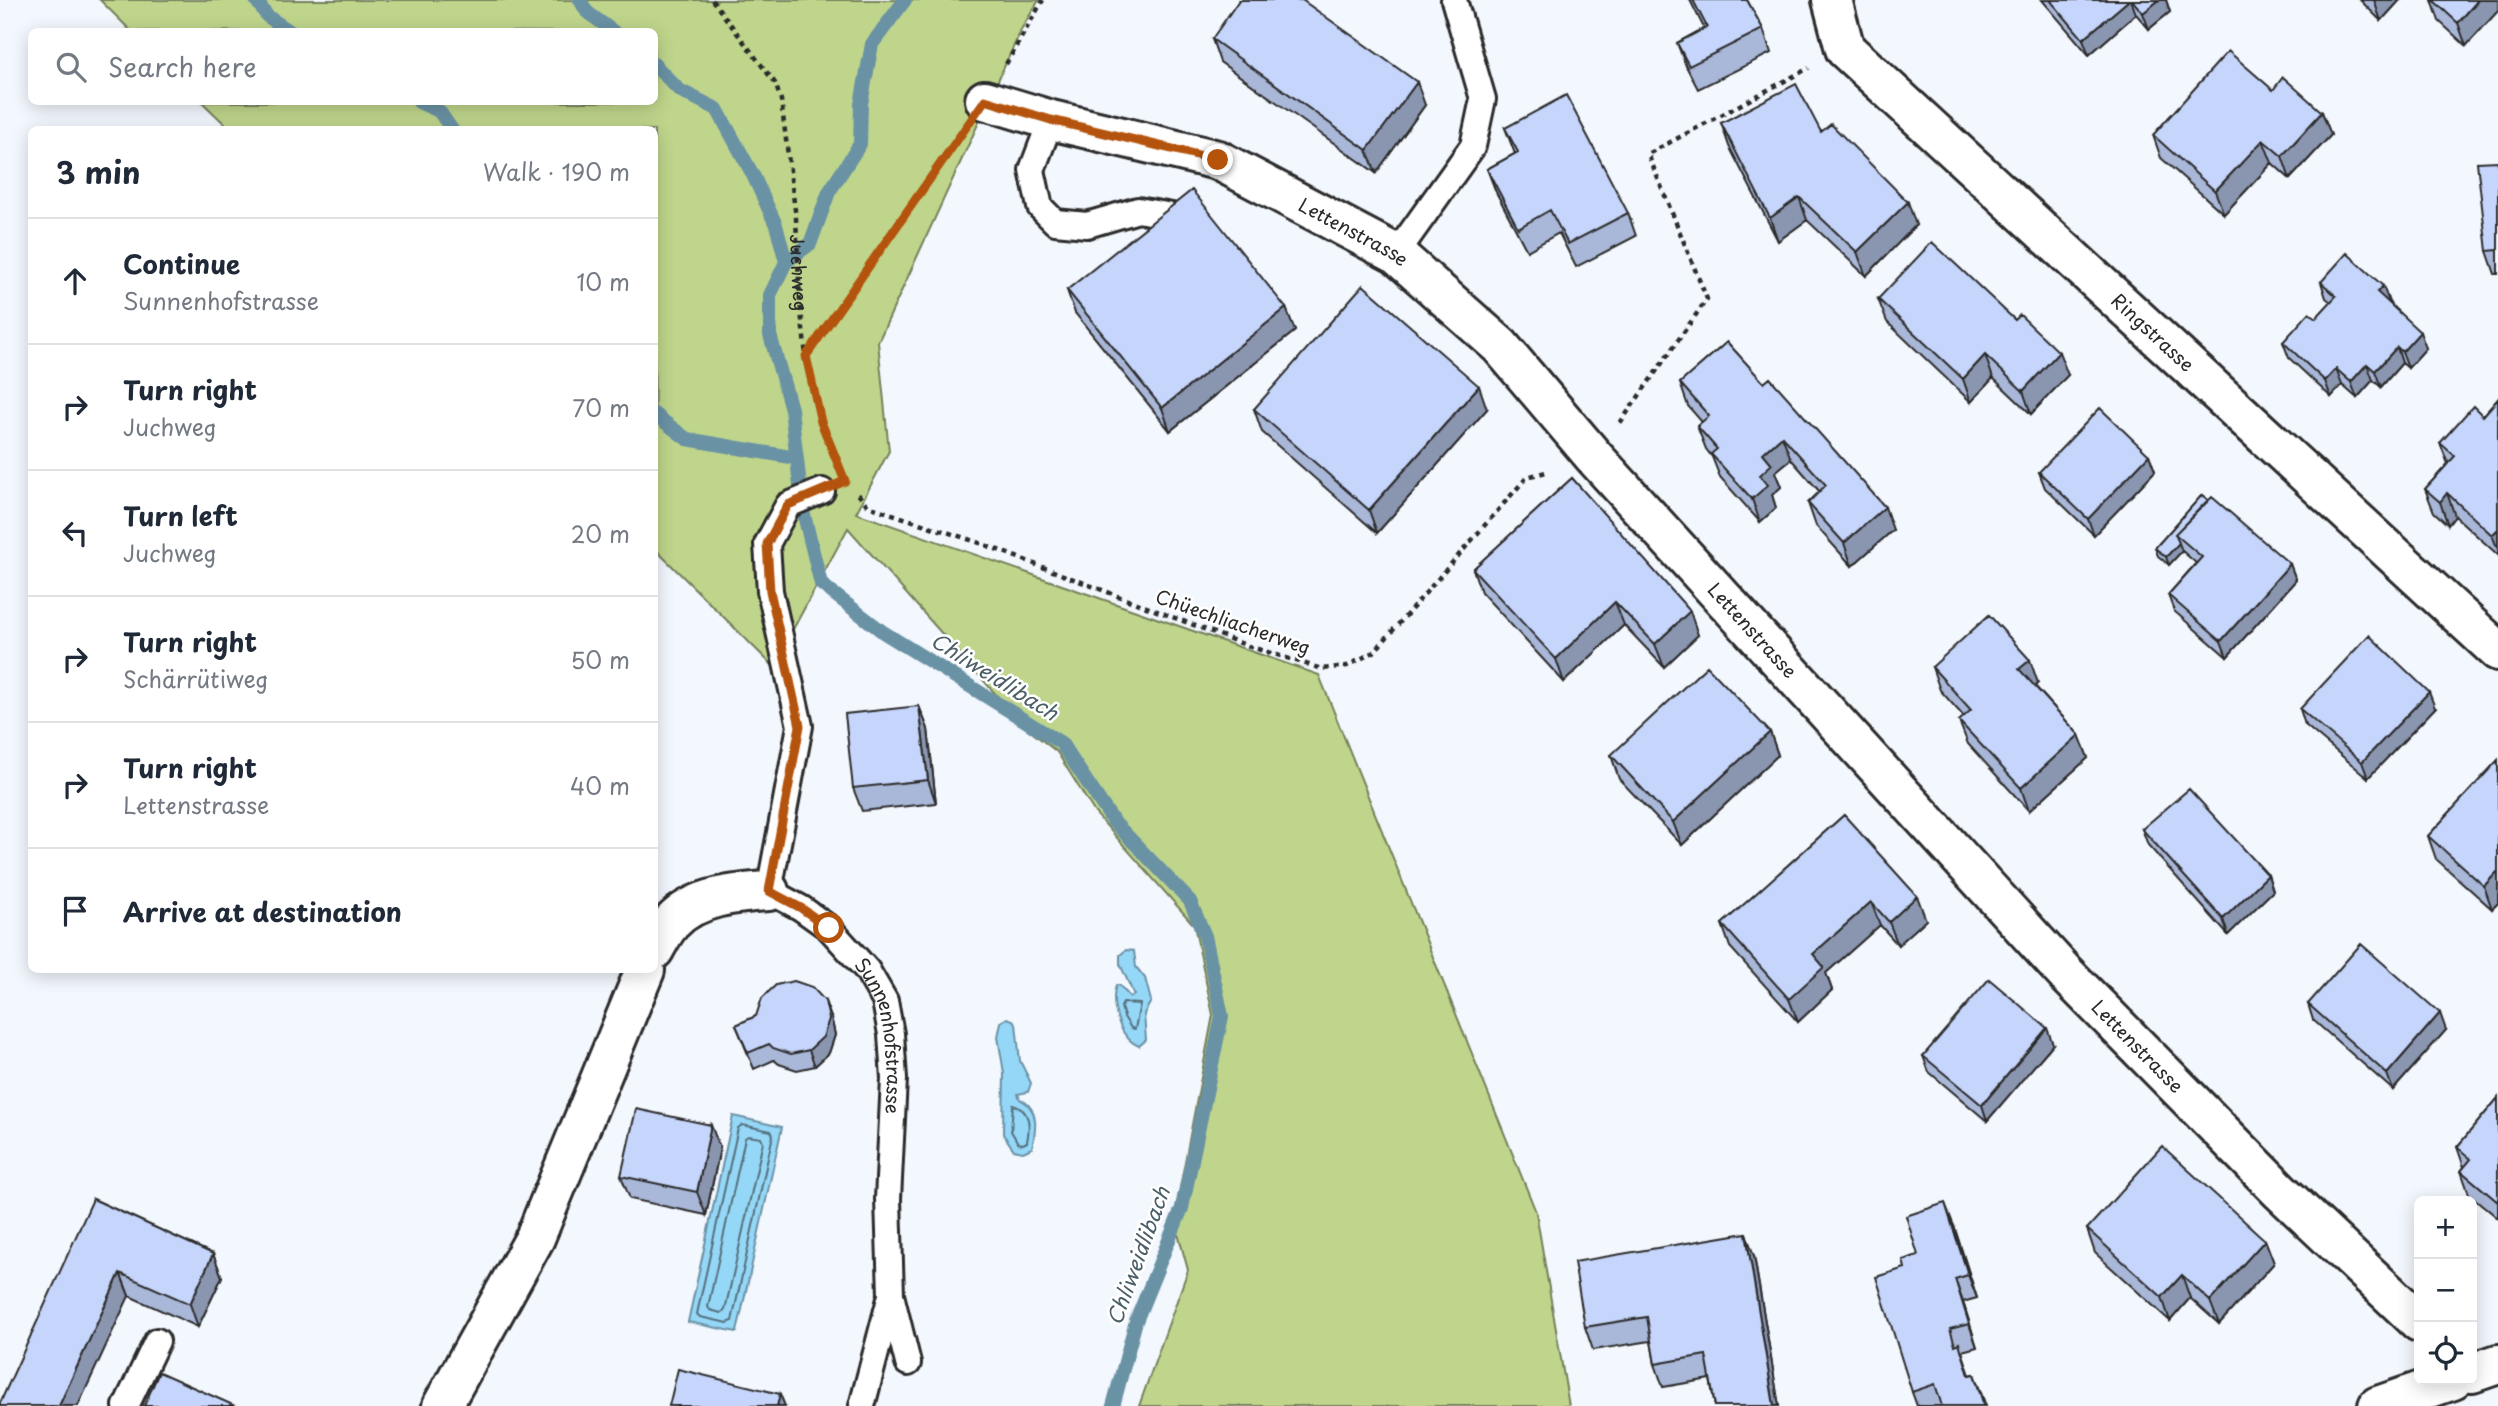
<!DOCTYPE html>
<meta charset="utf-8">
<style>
:root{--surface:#fff;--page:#f2f2f3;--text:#1f2937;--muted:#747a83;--line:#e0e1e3}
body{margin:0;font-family:"Playpen Sans",sans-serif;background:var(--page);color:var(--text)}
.controls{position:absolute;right:21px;bottom:21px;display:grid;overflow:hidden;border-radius:10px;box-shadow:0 4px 18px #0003}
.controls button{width:63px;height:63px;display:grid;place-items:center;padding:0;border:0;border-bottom:2px solid var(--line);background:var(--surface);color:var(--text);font:35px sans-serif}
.stop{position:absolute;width:21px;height:21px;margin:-16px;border:5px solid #b45309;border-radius:50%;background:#fff}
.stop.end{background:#b45309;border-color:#fff;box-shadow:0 2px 7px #0008}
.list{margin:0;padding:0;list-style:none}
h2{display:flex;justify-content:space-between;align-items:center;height:91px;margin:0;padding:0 28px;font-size:30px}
h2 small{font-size:23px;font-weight:400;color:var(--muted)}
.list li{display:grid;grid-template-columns:46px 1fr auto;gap:21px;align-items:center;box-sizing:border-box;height:126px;padding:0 28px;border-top:2px solid var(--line)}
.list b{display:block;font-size:26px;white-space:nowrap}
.list p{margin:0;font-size:23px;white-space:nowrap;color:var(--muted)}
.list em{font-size:23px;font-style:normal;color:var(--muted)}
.icon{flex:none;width:38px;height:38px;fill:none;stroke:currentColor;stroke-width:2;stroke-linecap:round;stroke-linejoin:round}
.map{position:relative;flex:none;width:2498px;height:1406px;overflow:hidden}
.search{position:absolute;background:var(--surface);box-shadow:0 4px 18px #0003;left:28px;top:28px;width:630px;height:77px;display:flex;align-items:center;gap:18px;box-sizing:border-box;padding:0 24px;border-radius:10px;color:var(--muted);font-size:26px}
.panel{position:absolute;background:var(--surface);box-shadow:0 4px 18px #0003;left:28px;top:126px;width:630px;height:847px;border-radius:10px}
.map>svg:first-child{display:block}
</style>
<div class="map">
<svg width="2498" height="1406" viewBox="0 0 2498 1406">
<rect width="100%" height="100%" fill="#f3f7fe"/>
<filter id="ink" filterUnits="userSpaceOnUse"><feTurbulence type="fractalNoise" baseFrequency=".0143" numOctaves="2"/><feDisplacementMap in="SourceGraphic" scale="14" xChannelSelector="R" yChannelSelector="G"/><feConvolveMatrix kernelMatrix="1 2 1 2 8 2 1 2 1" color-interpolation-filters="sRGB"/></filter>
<g filter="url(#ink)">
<path fill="#bfd58b" stroke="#75805b" stroke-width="2" d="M100 0H1039L1022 28 878 342 889 451 856 513 1319 675 1536 1212 1569 1406H1139L1188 1270 1174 1219 1213 1015 1194 925 1095 813 1057 752 1024 726 848 528 773 666 655 549 654 130 230 129 202 102H654V32L131 31Z"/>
<path fill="#95d7f7" stroke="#6b92a5" stroke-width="2" d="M1126 950 1134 951 1136 967 1145 978 1151 1001 1144 1014 1146 1040 1139 1046C1119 1038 1110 1004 1116 985L1120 986 1130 997 1134 995 1120 964V955Z
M1007 1018 1013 1020 1016 1024 1020 1061 1031 1083 1028 1092 1018 1094 1020 1099C1040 1109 1036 1129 1032 1148L1023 1152 1014 1150 1003 1134 1004 1073 998 1037 1001 1022Z
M733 1116 782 1127 737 1332 688 1322Z"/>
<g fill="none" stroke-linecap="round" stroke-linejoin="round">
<path stroke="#55707d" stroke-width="2" d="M1123 1003 1140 1004 1135 1029 1131 1028 1124 1017 1121 1007Z
M1013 1105C1031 1110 1030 1126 1027 1142L1023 1144 1018 1143 1011 1131Z
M742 1125 771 1131 773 1135 732 1321 728 1323 700 1317 697 1314 738 1128Z
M748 1136 761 1138 763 1142 725 1310 721 1313 710 1310 708 1307 745 1138Z"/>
<path stroke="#6b92a5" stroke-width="14" d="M256 0 267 16 291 32
M580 0 587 12 614 32
M905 0 872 44 861 104 860 144 829 192 810 244 786 262 770 295V335L791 409 803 511 821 584 883 632 1061 743 1113 821 1190 901 1205 936 1222 1016 1182 1208 1136 1321 1113 1406
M654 64 679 90 717 109 753 175 776 225 786 262
M419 102 439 111 452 130
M654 414 687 439 796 458"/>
<g stroke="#2b2b2b" stroke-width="30">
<g id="service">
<path d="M1051 120 1032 170 1040 207 1055 222 1087 225 1138 210 1172 216"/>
<path d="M1396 254 1473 146 1483 99 1454 0"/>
<path id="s2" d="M822 491 788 505 767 544 770 591 800 726 769 891 801 908 829 928 867 970 885 1001 891 1034 894 1079 888 1199 891 1295 908 1363"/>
<path d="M126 1406 157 1341"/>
<path d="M862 1406 890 1299"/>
</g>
</g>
<g stroke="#2b2b2b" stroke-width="44">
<g id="minor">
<path id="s3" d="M1832 0 1845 49 2498 651"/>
<path id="s4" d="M985 100 1051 120 1218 160 1396 254 1500 346 1595 458 2065 973 2280 1191 2419 1322"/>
<path d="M654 950C659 941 665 929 672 922 696 896 737 893 769 891"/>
<path d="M2472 1373 2498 1364"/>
<path d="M442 1406 535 1238 645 970"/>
<path d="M2378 1406 2453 1380"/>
</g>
</g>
<g stroke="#2b2b2b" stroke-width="4.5" stroke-dasharray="5 5" stroke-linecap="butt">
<path id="s1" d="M712 0 775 83 781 100 796 218 800 302 806 356 821 422 836 457"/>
<path d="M1006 64 1043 0"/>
<path d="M806 355 962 133"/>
<path d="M1620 423 1707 299 1648 154 1809 68"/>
<path d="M858 494 868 506 980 543 1248 646 1322 669 1347 666 1374 652 1527 477 1550 471"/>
</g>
<use href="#service" stroke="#fff" stroke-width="24"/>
<use href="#minor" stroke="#fff" stroke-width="38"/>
</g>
<path fill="#a9b7d8" stroke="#2b2b2b" stroke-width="2" d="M1690 0H1747L1763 29 1771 53 1698 89 1686 66 1677 43 1704 28Z
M2042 0H2166L2170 12 2149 29 2136 14 2089 55Z
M2360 0H2400L2381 21Z
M2432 0H2498L2466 46 2439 21Z
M1212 39 1425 105 1376 173 1220 62Z
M2273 90 2322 112 2331 135 2290 179 2272 163 2224 214 2161 158 2153 135Z
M1721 123 1821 132 1916 225 1866 276 1807 220 1778 241 1729 146Z
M1505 128 1628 213 1636 236 1576 267 1559 233 1527 251 1496 192 1487 169 1515 154Z
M2498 161V274H2495L2487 251Z
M2321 282 2389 302 2426 348 2408 368 2402 363 2381 387 2373 380 2357 398 2342 385 2331 397 2289 358 2283 342 2316 318 2331 302 2326 298Z
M1067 290 1286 308 1295 331 1170 431 1075 313Z
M1878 299 2068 375 2031 414 1993 378 1971 402 1887 322Z
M1727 342 1893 530 1852 566 1816 526 1808 503 1820 492 1791 459 1775 472 1781 487 1772 495 1776 508 1760 522 1720 477 1712 457 1706 449 1697 426 1702 422 1688 406 1680 383Z
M2498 399V555L2455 516 2448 525 2434 512 2425 489 2448 464 2440 443 2483 416Z
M1254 409H1487L1377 533 1262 432Z
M2149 455 2155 471 2094 535 2045 488 2039 472Z
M1572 478 1698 635 1664 667 1624 625 1564 682 1481 592 1473 569Z
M2202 495 2290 564 2296 580 2227 657 2174 611 2168 595 2196 563 2182 551 2169 565 2158 556 2155 548Z
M1932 667 2038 683 2035 686 2079 735 2088 758 2029 811 1968 744 1959 721 1964 717 1940 690Z
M919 706 928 729 936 803 862 811 853 788Z
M2435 708 2368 778 2305 725 2300 709Z
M1770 732 1778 755 1682 845 1619 779 1611 755Z
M2498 760V903L2492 909 2436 859 2428 836Z
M1844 815 1926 920 1898 945 1880 925 1826 973 1832 990 1798 1022 1730 947 1722 924Z
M2142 829 2268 875 2273 891 2228 935 2148 845Z
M2308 1004 2446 1030 2393 1090 2313 1020Z
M756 1016 831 1017 835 1035 829 1053 815 1066 797 1070 779 1064 774 1060 754 1069 736 1025Z
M2053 1044 1987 1121 1929 1072 1923 1056Z
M2498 1098V1218L2469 1194 2461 1171 2464 1167 2457 1147Z
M720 1148 706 1215 630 1199 621 1176Z
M93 1199 213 1254 222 1277 198 1327 129 1296Z
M1954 1226 1977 1298 1963 1302 1977 1347 1962 1351 1970 1375 1974 1374 1986 1406H1917L1912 1392 1918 1255Z
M2087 1229 2265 1240 2274 1263 2219 1324 2190 1298 2170 1321 2095 1253Z
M1754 1256 1779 1406H1715L1710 1379 1663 1387 1655 1364 1651 1341 1593 1350 1585 1327Z"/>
<path fill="#8a95b0" stroke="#2b2b2b" stroke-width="2" d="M2129 0H2131L2136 14 2089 55 2083 39Z
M2159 0H2166L2170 12 2149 29 2143 13Z
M2374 0H2400L2381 21Z
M2478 0H2498V11L2466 46 2458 23Z
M1417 82 1425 105 1376 173 1367 150Z
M2322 112 2331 135 2290 179 2282 156Z
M2263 140 2272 163 2224 214 2215 191Z
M1799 197 1807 220 1778 241 1770 218Z
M1908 202 1916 225 1866 276 1857 252Z
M2383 286 2389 302 2383 308 2377 292Z
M1286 308 1295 331 1170 431 1162 408Z
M2420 332 2426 348 2408 368 2402 352Z
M2397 347 2402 363 2381 387 2375 371Z
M2059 352 2068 375 2031 414 2023 391Z
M1985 355 1993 378 1971 402 1963 379Z
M2367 364 2373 380 2357 398 2351 382Z
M2336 369 2342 385 2331 397 2325 381Z
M1479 386 1487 409 1377 533 1369 510Z
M1782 436 1791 459 1775 472 1781 487 1772 495 1776 508 1760 522 1752 499 1760 475 1763 453Z
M2149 455 2155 471 2094 535 2088 519Z
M2447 493 2455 516 2448 525 2440 502Z
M1885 507 1893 530 1852 566 1844 543Z
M2498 529V550L2492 535Z
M2179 543 2182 551 2169 565 2166 557Z
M2290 564 2296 580 2227 657 2221 641Z
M1615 602 1624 625 1564 682 1556 659Z
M1690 611 1698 635 1664 667 1655 644Z
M2030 660 2038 683 2028 692 2019 669Z
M2429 692 2435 708 2368 778 2362 762Z
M919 706 928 729 936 803 928 780Z
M1770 732 1778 755 1682 845 1673 822Z
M2079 735 2088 758 2029 811 2021 788Z
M2498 871V903L2492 909 2484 886Z
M2268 875 2273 891 2228 935 2223 919Z
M1917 896 1926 920 1898 945 1889 922Z
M1871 902 1880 925 1826 973 1832 990 1798 1022 1789 999 1813 954Z
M825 1001 831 1017 835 1035 829 1053 815 1066 809 1050Z
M2440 1013 2446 1030 2393 1090 2387 1074Z
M2047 1028 2053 1044 1987 1121 1982 1105Z
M711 1125 720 1148 706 1215 697 1192Z
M1945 1203 1954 1226 1977 1298 1968 1275Z
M1746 1233 1754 1256 1779 1406H1774Z
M2265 1240 2274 1263 2219 1324 2210 1301Z
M213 1254 222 1277 198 1327 190 1304Z
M120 1273 129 1296 78 1406H59Z
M2182 1275 2190 1298 2170 1321 2162 1297Z
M1955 1279 1963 1302 1977 1347 1969 1324Z
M780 1394 785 1406H777Z"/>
<path fill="#c5d5fb" stroke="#2b2b2b" stroke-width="2" d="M1239 0H1302L1417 82 1367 150 1212 39Z
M1693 0H1747L1763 29 1689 66 1677 43 1707 27Z
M2050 0H2129L2083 39Z
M2132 0H2159L2143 13Z
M2433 0H2478L2458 23Z
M2228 51 2273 90 2283 77 2322 112 2282 156 2263 140 2215 191 2153 135Z
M1796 84 1821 132 1831 124 1908 202 1857 252 1799 197 1770 218 1721 123Z
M1566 95 1628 213 1568 244 1550 210 1518 228 1487 169 1518 152 1505 128Z
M2498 161V250L2487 251 2477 162Z
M1192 190 1286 308 1162 408 1067 290Z
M1932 242 2015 320 2020 315 2059 352 2023 391 1985 355 1963 379 1878 299Z
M2347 253 2383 286 2377 292 2420 332 2402 352 2397 347 2375 371 2367 364 2351 382 2336 369 2325 381 2283 342 2309 313 2316 318 2336 296 2321 282Z
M1363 285 1479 386 1369 510 1254 409Z
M1727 342 1764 383 1770 378 1885 507 1844 543 1808 503 1826 485 1782 436 1763 453 1772 464 1760 475 1768 485 1752 499 1711 454 1717 449 1697 426 1709 416 1680 383Z
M2498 399V529L2492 535 2447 493 2440 502 2425 489 2455 456 2440 443 2473 406 2483 416Z
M2100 408 2149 455 2088 519 2039 472Z
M1572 478 1690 611 1655 644 1615 602 1556 659 1473 569Z
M2202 495 2208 500 2175 534 2179 543 2166 557 2155 548Z
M2212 497 2290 564 2221 641 2168 595 2202 557 2175 534Z
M1989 615 2030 660 2019 669 2079 735 2021 788 1959 721 1971 710 1932 667Z
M2369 635 2429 692 2362 762 2300 709Z
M1707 666 1770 732 1673 822 1611 755Z
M919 706 928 780 853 788 845 714Z
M2498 760V871L2484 886 2428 836Z
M2189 789 2268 875 2223 919 2142 829Z
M1844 815 1917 896 1889 922 1871 902 1813 954 1824 967 1789 999 1722 924Z
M2361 944 2440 1013 2387 1074 2308 1004Z
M1989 979 2047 1028 1982 1105 1923 1056Z
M794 981 812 987 825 1001 829 1019 823 1037 809 1050 791 1054 773 1048 769 1044 748 1053 736 1025 756 1016 762 998 776 985Z
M2498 1098V1202L2461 1171 2471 1159 2457 1147Z
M636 1109 711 1125 697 1192 621 1176Z
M2162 1146 2265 1240 2210 1301 2182 1275 2162 1297 2087 1229Z
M93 1199 213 1254 190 1304 120 1273 59 1406H0V1403Z
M1945 1203 1968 1275 1955 1279 1969 1324 1950 1329 1955 1345 1959 1343 1969 1375 1974 1374 1984 1406H1942L1935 1384 1912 1392 1876 1277 1905 1268 1903 1260 1918 1255 1906 1216Z
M1746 1233 1774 1406H1715L1706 1355 1655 1364 1647 1317 1585 1327 1574 1262Z
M678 1369 780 1394 777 1406H669Z
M159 1372 235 1406H144Z"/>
</g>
<g fill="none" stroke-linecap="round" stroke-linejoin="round" filter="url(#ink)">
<path stroke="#b45309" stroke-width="9" d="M829 928 801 908 769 891 800 726 770 591 767 544 788 505 845 481 821 422 806 356 985 100 1051 120 1218 160"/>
</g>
<g text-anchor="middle" stroke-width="5" stroke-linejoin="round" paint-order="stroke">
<g font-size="19" fill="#2b2b2b" stroke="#fff">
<text dy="7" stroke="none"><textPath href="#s4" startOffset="394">Lettenstrasse</textPath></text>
<text dy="7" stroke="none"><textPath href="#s1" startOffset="296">Juchweg</textPath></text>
<text dy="7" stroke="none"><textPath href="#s3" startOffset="469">Ringstrasse</textPath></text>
<text transform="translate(1233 622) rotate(19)" y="7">Chüechliacherweg</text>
<text dy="7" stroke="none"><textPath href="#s4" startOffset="961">Lettenstrasse</textPath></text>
<text dy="7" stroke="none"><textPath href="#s2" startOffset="630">Sunnenhofstrasse</textPath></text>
<text dy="7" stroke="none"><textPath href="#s4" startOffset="1528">Lettenstrasse</textPath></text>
</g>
<g font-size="21" font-style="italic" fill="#4b5f68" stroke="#fff">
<text transform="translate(994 677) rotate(32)" y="7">Chliweidlibach</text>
<text transform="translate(1139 1256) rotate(-70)" y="7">Chliweidlibach</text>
</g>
</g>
</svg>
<div class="controls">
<button>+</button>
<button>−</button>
<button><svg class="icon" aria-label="locate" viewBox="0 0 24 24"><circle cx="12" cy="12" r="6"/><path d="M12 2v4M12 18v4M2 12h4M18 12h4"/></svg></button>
</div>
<div class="stop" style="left:829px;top:928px"></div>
<div class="stop end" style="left:1218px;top:160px"></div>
<div class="search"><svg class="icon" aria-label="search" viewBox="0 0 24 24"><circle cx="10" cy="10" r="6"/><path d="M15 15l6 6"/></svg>Search here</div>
<section class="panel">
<h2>3 min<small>Walk · 190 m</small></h2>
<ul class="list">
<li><svg class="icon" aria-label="ahead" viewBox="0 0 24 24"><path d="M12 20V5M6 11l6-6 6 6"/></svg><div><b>Continue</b><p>Sunnenhofstrasse</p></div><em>10 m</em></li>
<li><svg class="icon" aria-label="right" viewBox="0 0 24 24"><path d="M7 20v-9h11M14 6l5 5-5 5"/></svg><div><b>Turn right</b><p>Juchweg</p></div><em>70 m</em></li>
<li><svg class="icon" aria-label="left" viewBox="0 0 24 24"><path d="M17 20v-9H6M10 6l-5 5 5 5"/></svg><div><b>Turn left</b><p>Juchweg</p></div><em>20 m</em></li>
<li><svg class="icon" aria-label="right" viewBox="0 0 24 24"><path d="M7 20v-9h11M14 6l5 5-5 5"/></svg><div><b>Turn right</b><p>Schärrütiweg</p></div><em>50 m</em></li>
<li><svg class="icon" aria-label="right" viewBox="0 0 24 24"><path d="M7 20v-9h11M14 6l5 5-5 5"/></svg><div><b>Turn right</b><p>Lettenstrasse</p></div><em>40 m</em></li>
<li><svg class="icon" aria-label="arrive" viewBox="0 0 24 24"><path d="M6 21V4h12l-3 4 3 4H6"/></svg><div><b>Arrive at destination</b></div></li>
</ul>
</section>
</div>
